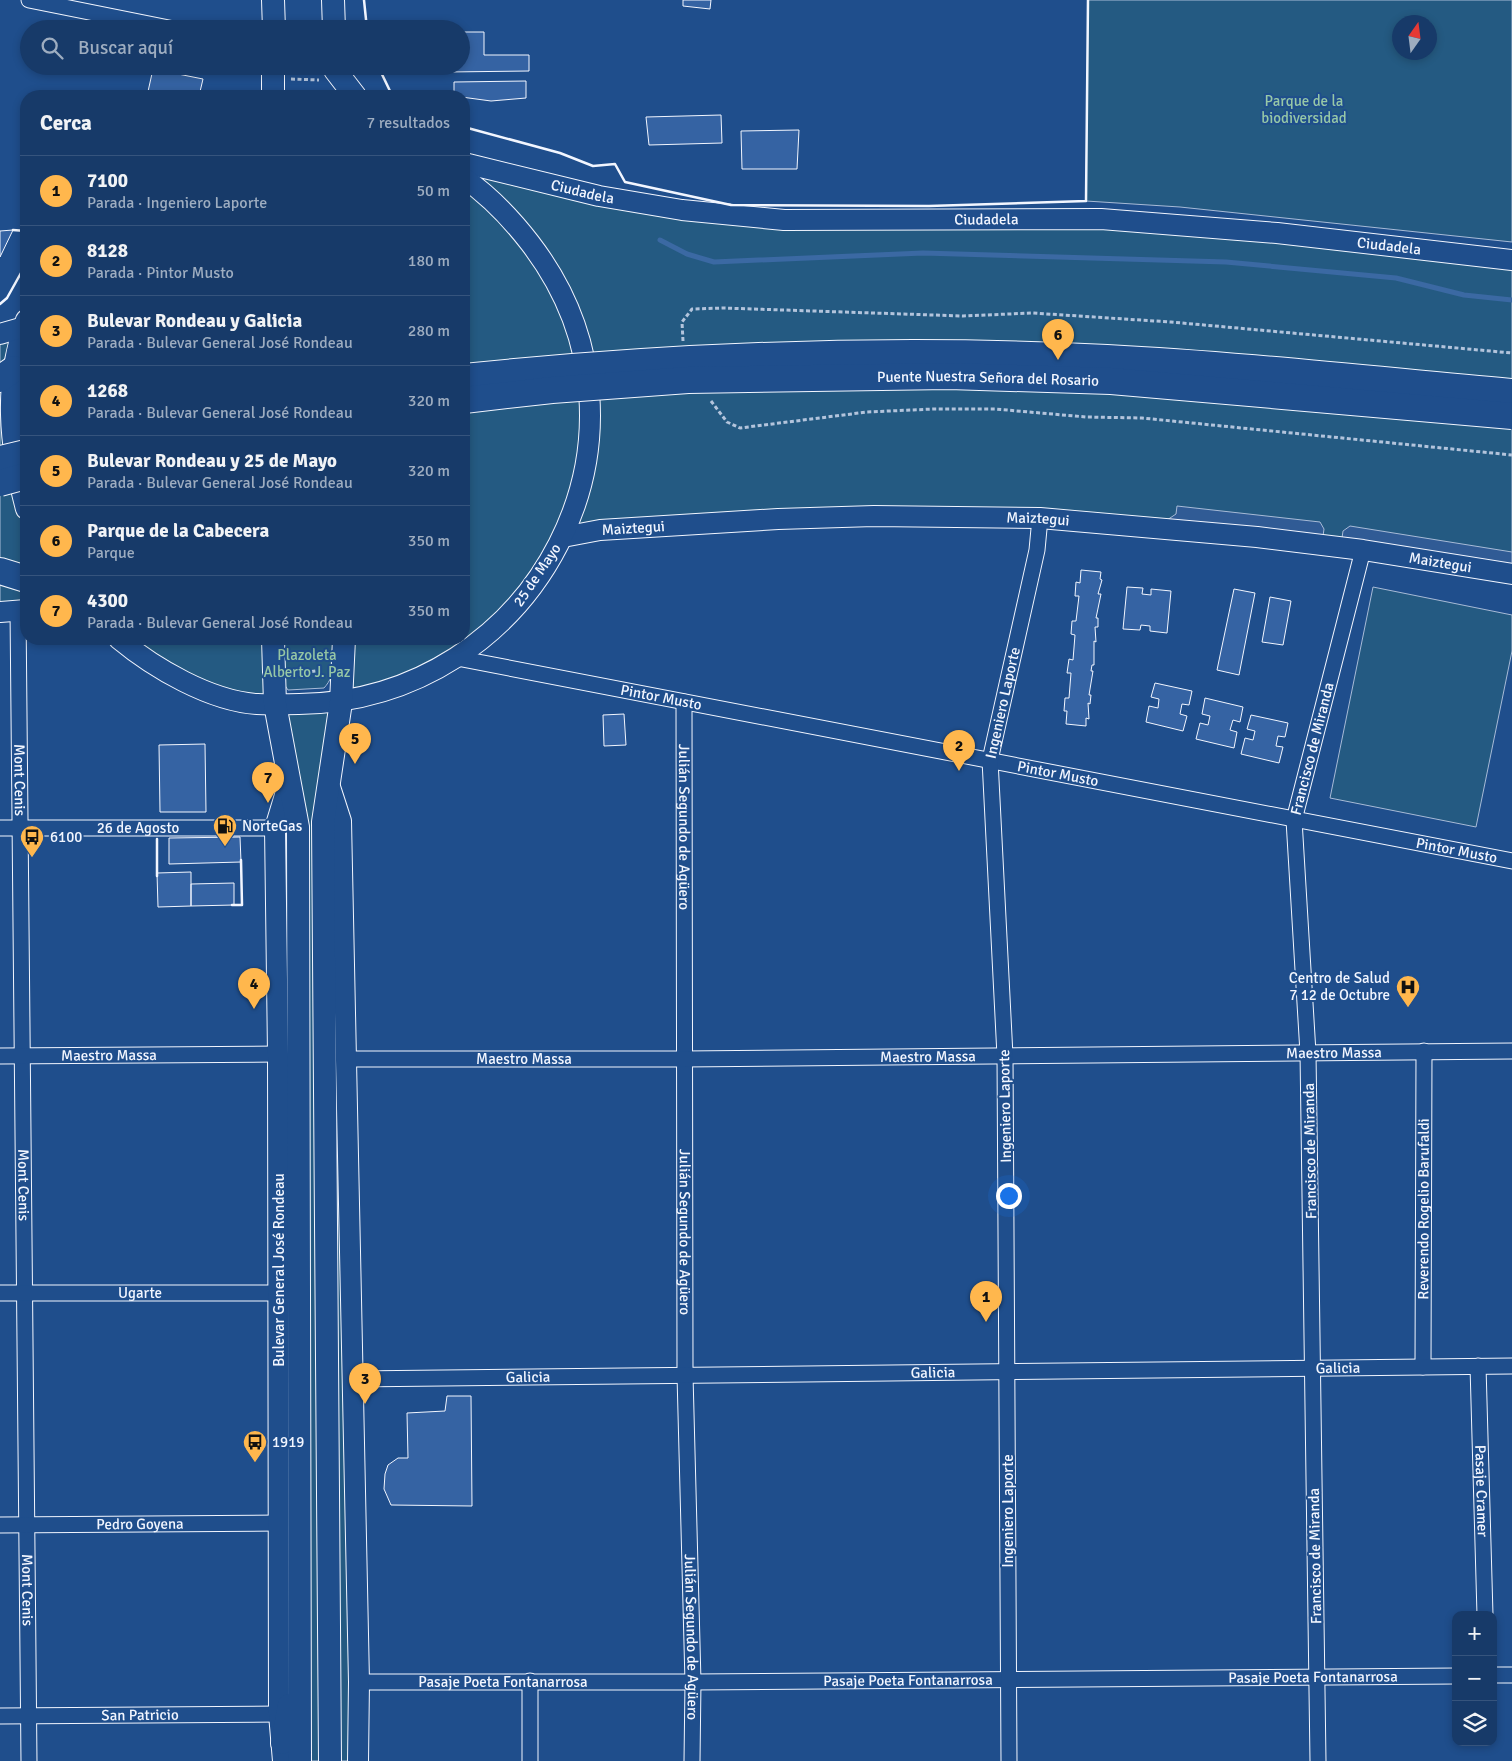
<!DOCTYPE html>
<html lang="es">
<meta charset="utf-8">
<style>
:root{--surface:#173a69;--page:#20416f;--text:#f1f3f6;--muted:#9eadc0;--line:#36547d;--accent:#ffb74d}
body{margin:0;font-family:Signika,sans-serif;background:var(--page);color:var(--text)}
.controls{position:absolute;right:15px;bottom:15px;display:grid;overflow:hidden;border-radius:10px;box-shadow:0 2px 8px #0003}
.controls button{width:45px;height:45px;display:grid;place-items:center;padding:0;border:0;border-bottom:1px solid var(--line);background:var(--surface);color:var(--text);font:25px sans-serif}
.compass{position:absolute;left:1392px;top:15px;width:45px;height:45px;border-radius:50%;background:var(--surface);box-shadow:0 2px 8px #0003;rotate:14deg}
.you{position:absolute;left:1008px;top:1195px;width:18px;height:18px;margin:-12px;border:4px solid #fff;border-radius:50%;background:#1a73e8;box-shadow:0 0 0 8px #1a73e833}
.badge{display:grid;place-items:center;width:32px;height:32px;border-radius:50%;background:var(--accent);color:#111;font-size:16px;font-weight:700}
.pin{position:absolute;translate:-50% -41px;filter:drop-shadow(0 1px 2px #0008)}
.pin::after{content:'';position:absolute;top:26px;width:18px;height:15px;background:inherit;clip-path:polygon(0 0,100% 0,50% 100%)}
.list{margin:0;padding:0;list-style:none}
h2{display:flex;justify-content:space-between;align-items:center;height:65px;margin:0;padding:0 20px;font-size:21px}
h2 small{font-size:16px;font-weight:400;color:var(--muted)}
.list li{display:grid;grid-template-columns:32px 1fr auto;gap:15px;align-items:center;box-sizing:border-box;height:70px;padding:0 20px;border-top:1px solid var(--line)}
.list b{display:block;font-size:19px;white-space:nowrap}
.list p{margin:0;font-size:16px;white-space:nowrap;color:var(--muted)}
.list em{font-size:16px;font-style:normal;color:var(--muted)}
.icon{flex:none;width:28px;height:28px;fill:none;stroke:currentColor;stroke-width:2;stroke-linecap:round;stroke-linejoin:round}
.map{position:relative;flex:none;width:1512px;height:1761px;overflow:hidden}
.search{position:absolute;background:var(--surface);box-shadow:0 2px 8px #0003;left:20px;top:20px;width:450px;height:55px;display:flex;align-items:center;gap:12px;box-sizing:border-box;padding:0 18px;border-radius:28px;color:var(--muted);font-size:19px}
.panel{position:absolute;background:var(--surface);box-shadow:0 2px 8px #0003;left:20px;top:90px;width:450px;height:555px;border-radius:20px}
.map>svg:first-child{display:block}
</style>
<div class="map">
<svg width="1512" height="1761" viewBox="0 0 1512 1761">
<rect width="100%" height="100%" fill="#1f4e8c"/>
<path fill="#245a82" stroke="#a8bbd7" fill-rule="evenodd" d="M1088 0H1512V242L1180 207 1086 201ZM1400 22H1430V52H1400Z
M464 163 682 210 971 219 1512 260V574L1040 518 563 537 490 634 342 702 330 787 358 1761H283L275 828 289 782 275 704 227 698 119 639H273L275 704 341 702 344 639H464Z
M26 320V610L0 612V334Z
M1373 587 1512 615V651L1476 827 1330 798Z
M282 639H333C334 657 337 674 324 688L288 690 284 684Z"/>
<path fill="#305b95" stroke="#a8bbd7" d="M1177 506 1320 522 1324 529 1323 536 1167 520 1176 514Z
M1350 526 1512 552V565L1342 538 1343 531Z"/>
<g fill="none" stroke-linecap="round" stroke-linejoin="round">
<path stroke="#3b69a3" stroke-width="5" d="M660 240 687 254 714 262 923 253 1226 262 1396 278 1464 295 1512 300"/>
</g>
<path fill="#3563a3" stroke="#f2f6ff" d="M683 0H711L710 9 683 6Z
M461 32H484V55H529V71L448 72V66H461Z
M153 69 203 79 199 96H147Z
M526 81V98L491 101 454 96V82Z
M721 115 722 143 649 145 646 117Z
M799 130 797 169H742L741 131Z
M13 230 0 257V231Z
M1081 570 1101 572 1100 579 1102 580 1098 594H1101L1096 618H1098V627H1095L1096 642 1094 641V665H1092L1091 671H1093L1089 695H1091L1090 704 1088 703 1089 719 1086 718V726L1066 724 1067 711H1064L1065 698H1069L1071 673H1067L1069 659 1073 660 1075 635 1071 634 1072 621H1076L1079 596H1075L1076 582 1080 583Z
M1127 587 1143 588 1142 594 1151 595V589L1171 591 1167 633 1150 631V626L1141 625 1140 630 1123 629Z
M1234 589 1255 593 1239 675 1217 670Z
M1270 597 1291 601 1283 645 1262 642Z
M1155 683 1192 691 1189 705 1182 704 1180 714 1187 716 1183 731 1146 722 1149 706 1158 708 1159 699 1151 697Z
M1205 698 1243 707 1240 722 1233 720 1230 730 1237 732 1234 748 1196 739 1200 723 1208 725 1210 716 1202 714Z
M624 714 626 745 604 746 603 715Z
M1251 715 1288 723 1285 737 1278 736 1276 746 1283 747 1279 763 1241 754 1245 738 1253 740 1255 731 1247 729Z
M205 744 206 812H160L159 745Z
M240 837 241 862 169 864V838Z
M191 872V906L158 907 157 873Z
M234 883V905L191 906V884Z
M447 1396H471L472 1506 391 1505 384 1489 385 1474 388 1465 398 1458H408L407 1413 445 1411Z"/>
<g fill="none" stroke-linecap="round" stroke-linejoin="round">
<g stroke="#f2f6ff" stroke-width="17">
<g id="street">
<path d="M29 0 174 29"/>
<path id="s1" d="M18 610 29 1761"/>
<path id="s2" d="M457 658 1512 861"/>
<path id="s3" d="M684 702 685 1375 693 1682 692 1761"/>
<path id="s4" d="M0 828H275"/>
<path id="s5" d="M0 1056 278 1054"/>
<path id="s6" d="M346 1059H684L1512 1051"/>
<path id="s7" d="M0 1293H280"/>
<path id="s8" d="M1478 1366 1485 1615"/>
<path id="s9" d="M1423 1367 1424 1051"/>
<path id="s10" d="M353 1379 1512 1366"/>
<path id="s11" d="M0 1525 279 1523"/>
<path d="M1493 1675H1512"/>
<path id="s12" d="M359 1682H693L1456 1676"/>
<path id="s13" d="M0 1716 279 1714"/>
<path d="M530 1761V1681"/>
<path id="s14" d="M1009 1761 1005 1056 990 760 1037 550 1040 518"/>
<path id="s15" d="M1318 1761 1308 1053 1294 820 1363 550"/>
</g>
</g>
<g stroke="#f2f6ff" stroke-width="22">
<g id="secondary">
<path id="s16" d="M464 163 599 196 682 210 784 220 1101 219 1277 233 1512 260"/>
<path d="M26 320C3 384 9 445 26 509"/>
<path d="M0 334 24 327"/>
<path id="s17" d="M563 537 600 530 778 519 874 516 1040 518 1257 537 1363 550 1512 574"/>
<path d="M0 612 26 610"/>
<path d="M119 639C154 668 210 701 257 704 271 705 285 704 299 704 536 701 677 434 530 243 510 217 491 197 464 178"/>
<path d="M330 787 341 821 359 1682 358 1761"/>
<path d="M283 1761 279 1714 278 1054 275 828 289 782"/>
</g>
</g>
<g stroke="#f2f6ff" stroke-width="24">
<path id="primary" d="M273 0 274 29
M333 0 334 29
M335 70 355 96
M273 96V66
M273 639 275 704 298 827 300 1761
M282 1743 289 1705
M330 1761 323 822 341 702 344 639"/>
</g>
<g stroke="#f2f6ff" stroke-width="28">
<path id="highway" d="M0 379 14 369
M0 571 26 579"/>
</g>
<path stroke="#b3c4dc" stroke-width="3" stroke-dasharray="4 2.5" stroke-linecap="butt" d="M291 79 319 80
M683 341 682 322 692 309 723 308 963 316 1032 313 1171 322 1512 353
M711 401 727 422 740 428 867 412 934 409H995L1086 417 1142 418 1512 455
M292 674 324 670"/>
<use href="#street" stroke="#1f4e8c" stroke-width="15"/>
<use href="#secondary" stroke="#1f4e8c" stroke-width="20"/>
<use href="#primary" stroke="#1f4e8c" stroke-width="22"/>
<use href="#highway" stroke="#1f4e8c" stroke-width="26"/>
<g stroke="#f2f6ff" stroke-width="28" stroke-linecap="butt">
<g id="highway-bridge">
<path d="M464 377C677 355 893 347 1107 358 1242 365 1377 380 1512 392"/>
<path id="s18" d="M464 400 552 390 688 380 949 376 1111 381 1512 416"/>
<path d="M0 459 26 453"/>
<path d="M0 483 26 476"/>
</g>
</g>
<use href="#highway-bridge" stroke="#1f4e8c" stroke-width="26"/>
<path stroke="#f2f6ff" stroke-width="2.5" d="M364 0 367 29
M378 66 390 91 398 96
M464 127 560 153 593 166 615 164 625 182 731 205 929 206 1086 201 1088 0
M13 230 26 231
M0 304 7 298 26 264
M157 839V876
M232 905H242L241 860"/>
</g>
<defs>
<g id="fuel-pin" transform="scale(1.25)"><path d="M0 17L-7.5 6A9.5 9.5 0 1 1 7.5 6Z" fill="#ffb74d" stroke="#1f4e8c"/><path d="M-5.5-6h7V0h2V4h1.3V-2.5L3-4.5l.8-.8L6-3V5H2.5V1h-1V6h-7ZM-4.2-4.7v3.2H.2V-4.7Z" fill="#111"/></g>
<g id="bus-pin" transform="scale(1.25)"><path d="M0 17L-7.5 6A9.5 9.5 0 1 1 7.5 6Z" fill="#ffb74d" stroke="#1f4e8c"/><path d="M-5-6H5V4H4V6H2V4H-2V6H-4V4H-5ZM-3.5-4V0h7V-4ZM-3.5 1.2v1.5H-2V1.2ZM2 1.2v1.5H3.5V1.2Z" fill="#111"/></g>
<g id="hospital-pin" transform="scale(1.25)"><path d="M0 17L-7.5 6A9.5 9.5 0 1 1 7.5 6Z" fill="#ffb74d" stroke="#1f4e8c"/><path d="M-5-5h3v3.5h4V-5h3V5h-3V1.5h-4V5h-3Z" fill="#111"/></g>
</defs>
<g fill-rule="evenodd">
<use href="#fuel-pin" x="225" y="826"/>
<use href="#bus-pin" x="32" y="837"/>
<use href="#hospital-pin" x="1408" y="987"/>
<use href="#bus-pin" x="255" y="1442"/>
</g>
<g text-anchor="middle" stroke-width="4" stroke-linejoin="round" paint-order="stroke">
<g font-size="15" fill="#97c8a6" stroke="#1f4e8c">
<text x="1304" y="106">Parque de la<tspan x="1304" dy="17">biodiversidad</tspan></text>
<text x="307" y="660">Plazoleta<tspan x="307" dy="17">Alberto J. Paz</tspan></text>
</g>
<g font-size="15" fill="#f2f6ff" stroke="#1f4e8c">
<text dy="5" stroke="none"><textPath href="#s16" startOffset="122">Ciudadela</textPath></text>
<text dy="5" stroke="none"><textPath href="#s16" startOffset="528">Ciudadela</textPath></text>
<text dy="5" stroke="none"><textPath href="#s16" startOffset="932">Ciudadela</textPath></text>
<text dy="5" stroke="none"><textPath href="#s18" startOffset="525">Puente Nuestra Señora del Rosario</textPath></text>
<text dy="5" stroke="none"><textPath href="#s17" startOffset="476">Maiztegui</textPath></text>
<text dy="5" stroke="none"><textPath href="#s17" startOffset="71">Maiztegui</textPath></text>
<text dy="5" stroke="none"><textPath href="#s17" startOffset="881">Maiztegui</textPath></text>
<text transform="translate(537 575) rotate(-56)" y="5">25 de Mayo</text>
<text dy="5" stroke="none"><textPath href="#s2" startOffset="208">Pintor Musto</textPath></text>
<text dy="5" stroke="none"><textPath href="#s14" startOffset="1060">Ingeniero Laporte</textPath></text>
<text dy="5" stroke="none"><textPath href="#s15" startOffset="1015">Francisco de Miranda</textPath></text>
<text dy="5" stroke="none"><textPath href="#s2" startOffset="612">Pintor Musto</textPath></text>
<text dy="5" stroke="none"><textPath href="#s1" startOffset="170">Mont Cenis</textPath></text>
<text dy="5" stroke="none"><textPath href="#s3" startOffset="125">Julián Segundo de Agüero</textPath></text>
<text dy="5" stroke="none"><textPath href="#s4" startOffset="138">26 de Agosto</textPath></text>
<text dy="5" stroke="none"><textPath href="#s2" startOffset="1018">Pintor Musto</textPath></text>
<text dy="5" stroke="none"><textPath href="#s6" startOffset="988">Maestro Massa</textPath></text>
<text dy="5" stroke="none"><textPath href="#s5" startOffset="109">Maestro Massa</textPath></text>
<text dy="5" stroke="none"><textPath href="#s6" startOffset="582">Maestro Massa</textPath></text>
<text dy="5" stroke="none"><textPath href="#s6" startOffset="178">Maestro Massa</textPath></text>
<text transform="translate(1005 1106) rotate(-91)" y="5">Ingeniero Laporte</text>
<text transform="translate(1310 1151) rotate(-91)" y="5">Francisco de Miranda</text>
<text dy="5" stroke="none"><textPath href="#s1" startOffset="575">Mont Cenis</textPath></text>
<text dy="5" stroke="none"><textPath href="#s9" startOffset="158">Reverendo Rogelio Barufaldi</textPath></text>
<text dy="5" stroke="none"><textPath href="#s3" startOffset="530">Julián Segundo de Agüero</textPath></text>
<text transform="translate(279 1270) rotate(-90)" y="5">Bulevar General José Rondeau</text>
<text dy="5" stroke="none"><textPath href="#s7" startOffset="140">Ugarte</textPath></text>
<text dy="5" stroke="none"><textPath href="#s10" startOffset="985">Galicia</textPath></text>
<text dy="5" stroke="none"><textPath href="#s10" startOffset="580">Galicia</textPath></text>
<text dy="5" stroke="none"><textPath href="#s10" startOffset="175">Galicia</textPath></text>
<text dy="5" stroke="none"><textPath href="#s8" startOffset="125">Pasaje Cramer</textPath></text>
<text transform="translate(1008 1511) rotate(-90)" y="5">Ingeniero Laporte</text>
<text dy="5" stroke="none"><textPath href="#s11" startOffset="140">Pedro Goyena</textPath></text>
<text transform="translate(1315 1556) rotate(-91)" y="5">Francisco de Miranda</text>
<text dy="5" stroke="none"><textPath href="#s1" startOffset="980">Mont Cenis</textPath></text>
<text dy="5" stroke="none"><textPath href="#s3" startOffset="935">Julián Segundo de Agüero</textPath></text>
<text dy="5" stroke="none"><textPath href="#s12" startOffset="954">Pasaje Poeta Fontanarrosa</textPath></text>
<text dy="5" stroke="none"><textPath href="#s12" startOffset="549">Pasaje Poeta Fontanarrosa</textPath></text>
<text dy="5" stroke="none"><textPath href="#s12" startOffset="144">Pasaje Poeta Fontanarrosa</textPath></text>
<text dy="5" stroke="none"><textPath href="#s13" startOffset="140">San Patricio</textPath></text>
</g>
<g font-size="15" fill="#f2f6ff" stroke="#1f4e8c" text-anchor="start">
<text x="242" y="831">NorteGas</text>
<text x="50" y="842">6100</text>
<text x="1390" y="983" text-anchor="end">Centro de Salud<tspan x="1390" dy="17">7 12 de Octubre</tspan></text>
<text x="272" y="1447">1919</text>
</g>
</g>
</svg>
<div class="controls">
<button>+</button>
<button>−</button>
<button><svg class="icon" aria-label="layers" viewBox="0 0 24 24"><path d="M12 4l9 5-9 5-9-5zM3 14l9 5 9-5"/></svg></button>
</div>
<svg class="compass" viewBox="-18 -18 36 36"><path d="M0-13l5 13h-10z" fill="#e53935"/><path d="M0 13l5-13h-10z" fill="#9eadc0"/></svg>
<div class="you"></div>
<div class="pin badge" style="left:986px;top:1322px">1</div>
<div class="pin badge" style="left:959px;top:771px">2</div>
<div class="pin badge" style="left:365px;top:1404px">3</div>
<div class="pin badge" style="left:254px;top:1009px">4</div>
<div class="pin badge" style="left:355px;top:764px">5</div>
<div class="pin badge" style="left:1058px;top:360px">6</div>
<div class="pin badge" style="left:268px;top:803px">7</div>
<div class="search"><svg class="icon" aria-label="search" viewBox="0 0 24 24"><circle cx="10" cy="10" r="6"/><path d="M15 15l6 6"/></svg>Buscar aquí</div>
<section class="panel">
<h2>Cerca<small>7 resultados</small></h2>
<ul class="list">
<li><span class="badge">1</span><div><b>7100</b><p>Parada · Ingeniero Laporte</p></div><em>50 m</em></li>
<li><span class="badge">2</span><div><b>8128</b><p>Parada · Pintor Musto</p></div><em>180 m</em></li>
<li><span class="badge">3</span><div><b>Bulevar Rondeau y Galicia</b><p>Parada · Bulevar General José Rondeau</p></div><em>280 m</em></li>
<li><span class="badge">4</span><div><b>1268</b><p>Parada · Bulevar General José Rondeau</p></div><em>320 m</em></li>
<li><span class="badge">5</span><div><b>Bulevar Rondeau y 25 de Mayo</b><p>Parada · Bulevar General José Rondeau</p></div><em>320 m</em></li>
<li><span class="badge">6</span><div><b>Parque de la Cabecera</b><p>Parque</p></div><em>350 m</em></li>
<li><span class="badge">7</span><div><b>4300</b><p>Parada · Bulevar General José Rondeau</p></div><em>350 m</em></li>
</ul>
</section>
</div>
